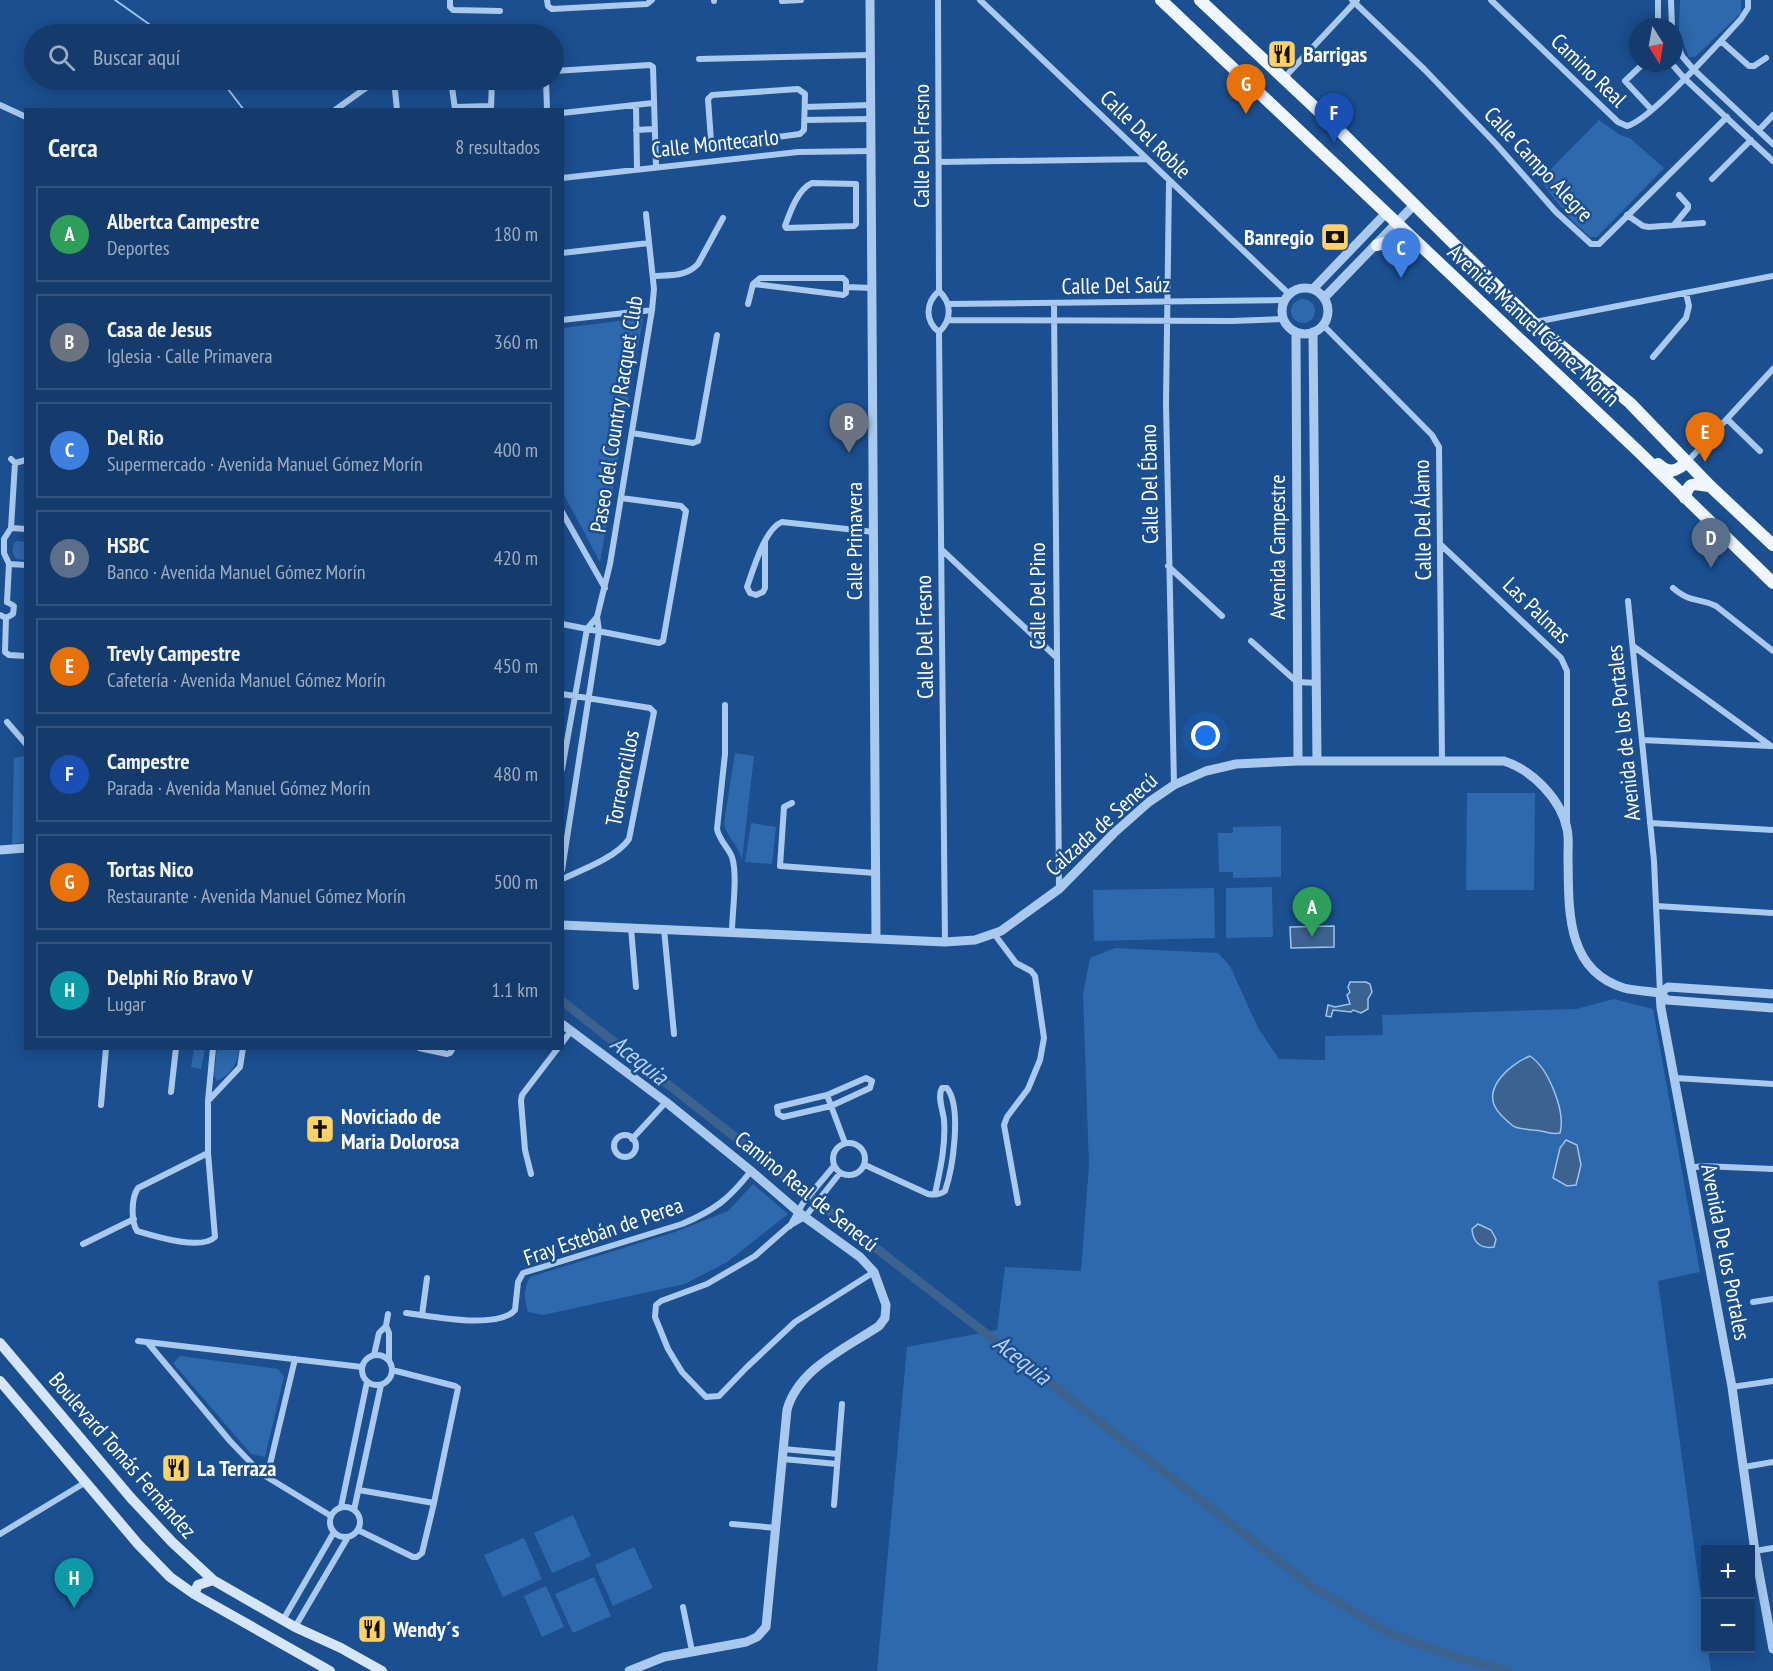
<!DOCTYPE html>
<html lang="es">
<meta charset="utf-8">
<style>
:root{--surface:#143b6b;--page:#1d4271;--text:#f1f3f6;--muted:#9dadc1;--line:#33557e;--accent:#ffd166}
body{margin:0;font-family:"PT Sans Narrow",sans-serif;background:var(--page);color:var(--text)}
.controls{position:absolute;right:18px;bottom:18px;display:grid;overflow:hidden;border-radius:0px;box-shadow:0 3px 15px #0003}
.controls button{width:54px;height:54px;display:grid;place-items:center;padding:0;border:0;border-bottom:2px solid var(--line);background:var(--surface);color:var(--text);font:30px sans-serif}
.compass{position:absolute;left:1629px;top:18px;width:54px;height:54px;border-radius:50%;background:var(--surface);box-shadow:0 3px 15px #0003;rotate:169deg}
.you{position:absolute;left:1206px;top:736px;width:21px;height:21px;margin:-15px;border:4px solid #fff;border-radius:50%;background:#1a73e8;box-shadow:0 0 0 9px #1a73e833}
.badge{display:grid;place-items:center;width:39px;height:39px;border-radius:50%;background:var(--accent);color:#fff;font-size:20px;font-weight:700}
.pin{position:absolute;translate:-50% -50px;filter:drop-shadow(0 2px 3px #0008)}
.pin::after{content:'';position:absolute;top:32px;width:21px;height:18px;background:inherit;clip-path:polygon(0 0,100% 0,50% 100%)}
.list{margin:0;padding:0;list-style:none}
h2{display:flex;justify-content:space-between;align-items:center;height:78px;margin:0;padding:0 24px;font-size:26px}
h2 small{font-size:20px;font-weight:400;color:var(--muted)}
.list li{display:grid;grid-template-columns:39px 1fr auto;gap:18px;align-items:center;box-sizing:border-box;height:96px;margin:0 12px 12px;padding:0 12px;border:2px solid var(--line);border-radius:0px}
.list b{display:block;font-size:22px;white-space:nowrap}
.list p{margin:0;font-size:20px;white-space:nowrap;color:var(--muted)}
.list em{font-size:20px;font-style:normal;color:var(--muted)}
.icon{flex:none;width:33px;height:33px;fill:none;stroke:currentColor;stroke-width:2;stroke-linecap:round;stroke-linejoin:round}
.map{position:relative;flex:none;width:1773px;height:1671px;overflow:hidden}
.search{position:absolute;background:var(--surface);box-shadow:0 3px 15px #0003;left:24px;top:24px;width:540px;height:66px;display:flex;align-items:center;gap:15px;box-sizing:border-box;padding:0 21px;border-radius:33px;color:var(--muted);font-size:22px}
.panel{position:absolute;background:var(--surface);box-shadow:0 3px 15px #0003;left:24px;top:108px;width:540px;height:942px;border-radius:0px}
.map>svg:first-child{display:block}
</style>
<div class="map">
<svg width="1773" height="1671" viewBox="0 0 1773 1671">
<rect width="100%" height="100%" fill="#1b4f8f"/>
<path fill="#2e69ad" d="M1680 0H1741V13L1695 57H1689L1679 31Z
M1599 120 1620 135 1630 138 1664 168 1597 237H1590L1570 219 1540 180Z
M1291 311a12 12 0 1 1 24 0a12 12 0 1 1-24 0Z
M643 318 600 562 563 493V328Z
M16 541 25 542V560L16 559C12 552 11 548 16 541Z
M735 753 754 756 742 860C739 845 726 837 724 823Z
M24 756 26 759 25 842 12 844 14 758Z
M1467 793H1535L1534 890H1466Z
M751 823 776 827 772 864 745 862Z
M1281 826V877L1233 878V872H1219L1218 833H1233V827Z
M1272 887 1273 937 1226 938V888Z
M1214 888 1215 938 1094 941 1093 890Z
M1115 948 1218 953 1230 966 1258 1028 1279 1059 1325 1060V1036L1383 1035 1382 1015 1576 1009 1614 999 1653 1009 1700 1272 1658 1281 1705 1627 1706 1648 1708 1649 1711 1671H877L907 1347 997 1330 1005 1267 1081 1271 1089 1165 1083 994 1090 958Z
M194 1049H205L201 1069 191 1067Z
M217 1049H239C238 1064 231 1074 217 1081L214 1075Z
M753 1184 788 1214 727 1262 685 1284 543 1315 528 1312C524 1299 523 1290 530 1277L675 1232 728 1211Z
M180 1356 278 1369 284 1377 265 1457 251 1454 173 1363Z
M573 1515 591 1556 552 1573 534 1533Z
M524 1538 542 1579 503 1597 484 1555Z
M634 1547 653 1588 613 1606 595 1565Z
M594 1577 611 1616 573 1633 555 1594Z
M546 1586 564 1627 542 1637 524 1596Z"/>
<path fill="#3c6290" stroke="#9cc4f0" stroke-width="1.5" d="M1334 926V947L1291 948 1290 927Z
M1350 982H1366L1370 984 1372 992 1368 999V1009L1361 1013 1353 1010 1351 1012 1333 1010 1331 1017 1326 1016 1328 1005 1335 1007 1350 1004 1347 995 1350 992 1348 987Z
M1530 1056C1548 1068 1566 1111 1560 1133 1548 1135 1544 1130 1533 1130 1514 1128 1515 1129 1501 1115 1478 1092 1508 1065 1530 1056Z
M1566 1140 1577 1145 1581 1165 1576 1185 1567 1186 1553 1178 1560 1148Z
M1478 1224 1491 1230 1496 1239 1494 1247C1481 1249 1473 1243 1472 1229Z"/>
<g fill="none" stroke-linecap="round" stroke-linejoin="round">
<path stroke="#9cc4f0" stroke-width="2" d="M115 0 163 34
M221 80 244 110"/>
<path stroke="#3c6290" stroke-width="9" d="M562 1001 890 1259 1311 1586 1388 1633 1457 1657 1508 1671"/>
<path stroke="#a9c9ee" stroke-width="6" d="M450 0V7L453 10 500 11
M547 0 548 6 552 9 647 4 652 0
M714 0V1
M938 0 939 291C952 303 952 320 939 332L945 942
M980 0 1289 294
M1352 0 1425 70 1496 144 1556 212 1591 244H1599L1727 117
M1491 0 1618 122 1627 126C1650 121 1721 40 1741 19L1748 8V0
M1658 0V27
M1671 0 1672 27
M782 1 801 0
M389 31V34
M1674 35 1682 56 1693 69 1773 144
M1721 41 1749 66H1754L1766 58
M699 59 870 55
M1644 63 1625 81 1651 109
M1671 63 1684 78 1773 161
M554 71 650 65 653 67 656 167
M1284 78 1357 0
M394 80 397 110
M451 80 455 109
M546 80 547 110
M798 89 805 94 804 130 800 134 717 145 711 141 708 99 712 95Z
M0 105 26 117
M636 105 637 169
M455 107 491 106
M805 107 871 105
M491 109 492 80
M335 110 377 80
M562 113 653 103
M805 120 871 119
M636 130 654 129
M1759 130 1773 115
M939 162 1147 159
M562 178 798 152 871 151
M1712 179 1751 140
M1169 182 1166 404 1174 785
M812 183 856 184V224L854 226 786 228 785 226C790 212 798 189 812 183Z
M1627 215 1643 226 1649 227 1703 223
M1674 225 1688 208V205L1679 195
M562 253 649 243
M653 276C669 275 686 277 698 264L723 218
M846 287 872 288
M939 291C925 303 925 321 939 332
M748 304 753 284 760 278H843L846 281V293L843 295 753 284
M948 304 1284 300
M1054 304 1059 889
M562 320 652 310
M948 320 1232 321 1283 319
M1535 322 1773 276
M1323 325 1432 435 1439 447 1442 761
M1653 357 1686 318 1689 306 1686 293
M1727 419 1760 451
M632 433 693 443 698 441 717 335
M11 459 15 463 26 460
M1687 462 1773 369
M562 512 605 588
M11 528 26 529
M765 541V588L763 592 756 595 750 593 747 587C753 570 765 528 782 522L874 532
M1440 544 1561 658 1567 671V822
M942 550 1055 656
M9 564 26 565
M1168 566 1222 616
M1673 588C1692 604 1697 597 1716 606L1773 651
M1628 601 1654 861 1660 993
M7 602 9 564 4 553V539L11 528 15 463
M0 615 6 618 13 614 14 606 7 602
M6 618 5 652 9 655 26 656
M562 624 659 643 663 641 686 511 681 506 621 498
M1251 641 1297 682 1317 683
M1633 646 1771 746
M562 694 650 708 654 712 629 839C617 857 582 870 562 879
M725 705V754L717 829C719 840 728 847 732 857 738 876 732 912 732 932
M7 722 26 744
M1642 740 1770 746
M562 769 587 629 597 617
M792 803 784 807 780 866 875 873
M1650 823 1773 830
M562 870 599 631 597 617 610 564 652 310 654 289 646 214
M1656 906 1773 913
M631 928 636 987
M664 929 674 1034
M995 935 1016 963 1031 971 1035 976 1044 1038 1040 1060 1028 1089 1007 1117 1004 1125 1018 1203
M562 1043 571 1031
M419 1048 447 1054 450 1053 453 1048
M866 1078 872 1081 870 1088 831 1106 783 1117 778 1114 777 1107 827 1095Z
M1675 1078 1773 1084
M171 1092 176 1048
M827 1095 845 1143
M208 1101 240 1067 243 1048
M101 1105 106 1048
M614 1146a11 11 0 1 1 22 0a11 11 0 1 1-22 0Z
M632 1139 666 1102
M833 1159a16 16 0 1 1 32 0a16 16 0 1 1-32 0Z
M208 1153 138 1188C131 1198 131 1221 137 1231 154 1236 201 1251 215 1237L208 1153V1101L213 1048
M865 1165 928 1194C934 1195 940 1195 945 1191 953 1168 962 1107 947 1088H942C937 1096 943 1110 944 1120 946 1145 940 1170 935 1194
M1690 1168 1702 1166 1773 1169
M840 1173 805 1217 789 1226 755 1256 707 1284 661 1301 656 1305 655 1317 668 1349 682 1372 706 1397 719 1396 747 1367 795 1322 874 1272
M531 1174 525 1150 521 1101 522 1095 558 1048
M790 1226 803 1203 834 1166
M83 1244 134 1219
M1753 1302 1773 1299
M406 1313C431 1316 498 1330 515 1310L518 1282 523 1273 682 1224C715 1210 729 1199 751 1171
M422 1315 427 1278
M386 1326 389 1333V1360
M138 1341 362 1367
M148 1343 230 1441 253 1465 267 1477 331 1516
M362 1370a15 15 0 1 1 30 0a15 15 0 1 1-30 0Z
M374 1355 379 1333 386 1326 388 1314
M1732 1387 1773 1381
M783 1449 838 1454
M783 1459 837 1464
M1744 1467 1773 1462
M267 1477 295 1359
M359 1490 434 1503
M834 1505 842 1404
M330 1522a15 15 0 1 1 30 0a15 15 0 1 1-30 0Z
M341 1507 367 1382
M354 1510 381 1385
M732 1524 777 1528
M358 1530 413 1557H417L422 1553 434 1503 458 1388 455 1386 392 1370
M0 1534 86 1482
M1755 1551 1773 1548
M683 1607 692 1651
M283 1620 334 1532
M295 1627 348 1537"/>
<path stroke="#a9c9ee" stroke-width="9" d="M870 0 876 938
M1282 311a23 23 0 1 1 46 0a23 23 0 1 1-46 0Z
M1313 289 1386 213
M1324 298 1414 205
M1296 332 1298 761
M1313 332 1317 761
M0 850 26 848
M562 925 945 942 975 940 1001 931 1059 889 1114 833 1149 802 1174 785 1206 771 1236 764 1298 761H1504C1532 770 1561 799 1567 829 1569 837 1568 847 1568 856 1569 906 1564 970 1624 988 1635 991 1649 991 1660 993
M1660 993 1661 1008 1732 1387 1755 1551 1773 1649
M1660 993 1667 1000 1773 1008
M1660 993 1668 987 1773 994
M562 1024 666 1102 751 1171 802 1215 860 1257 874 1272 886 1305 885 1318 879 1326C846 1348 798 1369 787 1410L766 1627 757 1637 746 1642 664 1657 629 1671"/>
<path stroke="#d6e6fa" stroke-width="10" d="M0 1343 131 1498 172 1542 213 1580 295 1627 341 1648 382 1671
M0 1381 138 1544 170 1577 194 1594 330 1671
M194 1594 198 1585 213 1580"/>
<path stroke="#f0f6ff" stroke-width="12" d="M1161 0 1639 452 1773 583
M1200 0 1341 132 1533 322 1630 403 1710 486 1773 545
M1377 245 1393 241 1417 243
M1658 464C1670 474 1675 472 1687 462
M1685 498C1689 479 1695 485 1710 486"/>
</g>
<defs>
<g id="restaurant-square" transform="scale(1.5)"><rect x="-9" y="-9" width="18" height="18" rx="4" fill="#ffd166" stroke="#1b4f8f"/><path d="M-5-6h1v4h1v-4h1v4h1v-4h1v5L-1.5 .5V6h-2V.5L-5-1ZM5-6V6H3V1.5H1.5Q1.5-4 5-6Z" fill="#111"/></g>
<g id="bank-square" transform="scale(1.5)"><rect x="-9" y="-9" width="18" height="18" rx="4" fill="#ffd166" stroke="#1b4f8f"/><path d="M-6-4H6V4H-6ZM0-2.3a2.3 2.3 0 1 0 0 4.6a2.3 2.3 0 1 0 0-4.6Z" fill="#111"/></g>
<g id="church-square" transform="scale(1.5)"><rect x="-9" y="-9" width="18" height="18" rx="4" fill="#ffd166" stroke="#1b4f8f"/><path d="M-1.2-6h2.4v3.5h3.3v2.4h-3.3V6h-2.4V-.1h-3.3v-2.4h3.3Z" fill="#111"/></g>
</defs>
<g fill-rule="evenodd">
<use href="#restaurant-square" x="1282" y="54"/>
<use href="#bank-square" x="1335" y="237"/>
<use href="#church-square" x="320" y="1129"/>
<use href="#restaurant-square" x="176" y="1468"/>
<use href="#restaurant-square" x="372" y="1629"/>
</g>
<g text-anchor="middle" stroke-width="5" stroke-linejoin="round" paint-order="stroke">
<g font-size="22" font-weight="bold" fill="#fff" stroke="#1b4f8f" text-anchor="start">
<text x="1303" y="62">Barrigas</text>
<text x="1314" y="245" text-anchor="end">Banregio</text>
<text x="341" y="1124">Noviciado de<tspan x="341" dy="25">Maria Dolorosa</tspan></text>
<text x="197" y="1476">La Terraza</text>
<text x="393" y="1637">Wendy´s</text>
</g>
<g font-size="22" fill="#fff" stroke="#1b4f8f">
<text transform="translate(1589 70) rotate(44)" y="8">Camino Real</text>
<text transform="translate(1146 134) rotate(44)" y="8">Calle Del Roble</text>
<text transform="translate(715 143) rotate(-6)" y="8">Calle Montecarlo</text>
<text transform="translate(921 146) rotate(-90)" y="8">Calle Del Fresno</text>
<text transform="translate(1539 164) rotate(47)" y="8">Calle Campo Alegre</text>
<text transform="translate(1116 285) rotate(-1)" y="8">Calle Del Saúz</text>
<text transform="translate(1534 325) rotate(43)" y="8">Avenida Manuel Gómez Morín</text>
<text transform="translate(616 414) rotate(-81)" y="8">Paseo del Country Racquet Club</text>
<text transform="translate(1149 484) rotate(-91)" y="8">Calle Del Ébano</text>
<text transform="translate(1422 520) rotate(-91)" y="8">Calle Del Álamo</text>
<text transform="translate(854 541) rotate(-90)" y="8">Calle Primavera</text>
<text transform="translate(1277 547) rotate(-90)" y="8">Avenida Campestre</text>
<text transform="translate(1037 596) rotate(-90)" y="8">Calle Del Pino</text>
<text transform="translate(1537 610) rotate(44)" y="8">Las Palmas</text>
<text transform="translate(924 637) rotate(-91)" y="8">Calle Del Fresno</text>
<text transform="translate(1623 733) rotate(-96)" y="8">Avenida de los Portales</text>
<text transform="translate(622 778) rotate(-79)" y="8">Torreoncillos</text>
<text transform="translate(1101 824) rotate(-42)" y="8">Calzada de Senecú</text>
<text transform="translate(807 1191) rotate(39)" y="8">Camino Real de Senecú</text>
<text transform="translate(603 1231) rotate(-19)" y="8">Fray Estebán de Perea</text>
<text transform="translate(1726 1252) rotate(79)" y="8">Avenida De los Portales</text>
<text transform="translate(123 1455) rotate(49)" y="8">Boulevard Tomás Fernández</text>
</g>
<g font-size="24" font-style="italic" fill="#b5d3f5" stroke="#1b4f8f">
<text transform="translate(639 1060) rotate(38)" y="8">Acequia</text>
<text transform="translate(1022 1360) rotate(38)" y="8">Acequia</text>
</g>
</g>
</svg>
<div class="controls">
<button>+</button>
<button>−</button>
</div>
<svg class="compass" viewBox="-18 -18 36 36"><path d="M0-13l5 13h-10z" fill="#e53935"/><path d="M0 13l5-13h-10z" fill="#9dadc1"/></svg>
<div class="you"></div>
<div class="pin badge" style="left:1312px;top:937px;background:#2e9e5b">A</div>
<div class="pin badge" style="left:849px;top:453px;background:#6b7280">B</div>
<div class="pin badge" style="left:1401px;top:278px;background:#3f7fe0">C</div>
<div class="pin badge" style="left:1711px;top:568px;background:#5c6f8a">D</div>
<div class="pin badge" style="left:1705px;top:462px;background:#e8710a">E</div>
<div class="pin badge" style="left:1334px;top:143px;background:#1a4fb4">F</div>
<div class="pin badge" style="left:1246px;top:114px;background:#e8710a">G</div>
<div class="pin badge" style="left:74px;top:1608px;background:#0f9aa8">H</div>
<div class="search"><svg class="icon" aria-label="search" viewBox="0 0 24 24"><circle cx="10" cy="10" r="6"/><path d="M15 15l6 6"/></svg>Buscar aquí</div>
<section class="panel">
<h2>Cerca<small>8 resultados</small></h2>
<ul class="list">
<li><span class="badge" style="background:#2e9e5b">A</span><div><b>Albertca Campestre</b><p>Deportes</p></div><em>180 m</em></li>
<li><span class="badge" style="background:#6b7280">B</span><div><b>Casa de Jesus</b><p>Iglesia · Calle Primavera</p></div><em>360 m</em></li>
<li><span class="badge" style="background:#3f7fe0">C</span><div><b>Del Rio</b><p>Supermercado · Avenida Manuel Gómez Morín</p></div><em>400 m</em></li>
<li><span class="badge" style="background:#5c6f8a">D</span><div><b>HSBC</b><p>Banco · Avenida Manuel Gómez Morín</p></div><em>420 m</em></li>
<li><span class="badge" style="background:#e8710a">E</span><div><b>Trevly Campestre</b><p>Cafetería · Avenida Manuel Gómez Morín</p></div><em>450 m</em></li>
<li><span class="badge" style="background:#1a4fb4">F</span><div><b>Campestre</b><p>Parada · Avenida Manuel Gómez Morín</p></div><em>480 m</em></li>
<li><span class="badge" style="background:#e8710a">G</span><div><b>Tortas Nico</b><p>Restaurante · Avenida Manuel Gómez Morín</p></div><em>500 m</em></li>
<li><span class="badge" style="background:#0f9aa8">H</span><div><b>Delphi Río Bravo V</b><p>Lugar</p></div><em>1.1 km</em></li>
</ul>
</section>
</div>
